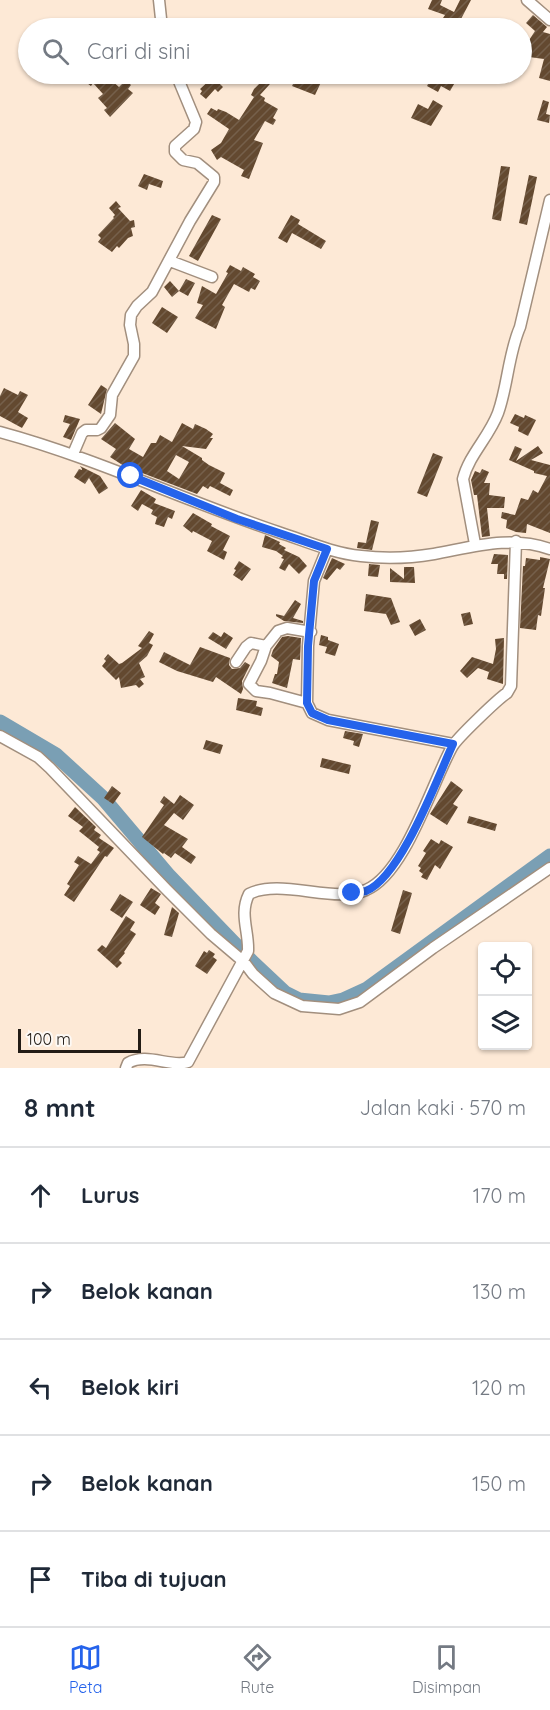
<!DOCTYPE html>
<html lang="id">
<meta charset="utf-8">
<style>
:root{--surface:#fff;--page:#f6f6f7;--text:#1f2937;--muted:#747a83;--line:#e0e1e3;--accent:#2563eb}
body{margin:0;font-family:Quicksand,sans-serif;background:var(--page);color:var(--text)}
.controls{position:absolute;right:18px;bottom:18px;display:grid;overflow:hidden;border-radius:6px;box-shadow:0 2px 4px #0004}
.controls button{width:54px;height:54px;display:grid;place-items:center;padding:0;border:0;border-bottom:2px solid var(--line);background:var(--surface);color:var(--text);font:30px sans-serif}
.scale{position:absolute;left:18px;bottom:15px;width:123px;box-sizing:border-box;padding-left:6px;border:3px solid #231c16;border-top:0;font-size:16px;line-height:21px;white-space:nowrap;color:#231c16;-webkit-text-stroke:4px #fdf9f5;paint-order:stroke}
.stop{position:absolute;width:18px;height:18px;margin:-14px;border:4px solid #2563eb;border-radius:50%;background:#fff}
.stop.end{background:#2563eb;border-color:#fff;box-shadow:0 2px 6px #0008}
.list{margin:0;padding:0;list-style:none}
h2{display:flex;justify-content:space-between;align-items:center;height:78px;margin:0;padding:0 24px;font-size:26px}
h2 small{font-size:20px;font-weight:400;color:var(--muted)}
.list li{display:grid;grid-template-columns:39px 1fr auto;gap:18px;align-items:center;box-sizing:border-box;height:96px;padding:0 24px;border-top:2px solid var(--line)}
.list b{display:block;font-size:22px;white-space:nowrap}
.list em{font-size:20px;font-style:normal;color:var(--muted)}
.icon{flex:none;width:33px;height:33px;fill:none;stroke:currentColor;stroke-width:2;stroke-linecap:round;stroke-linejoin:round}
.map{position:relative;flex:none;width:550px;height:1068px;overflow:hidden}
.search{position:absolute;background:var(--surface);box-shadow:0 2px 4px #0004;left:18px;right:18px;top:18px;height:66px;display:flex;align-items:center;gap:15px;box-sizing:border-box;padding:0 21px;border-radius:33px;color:var(--muted);font-size:22px}
.sheet{height:558px;background:var(--surface)}
nav{display:flex;justify-content:space-around;align-items:center;box-sizing:border-box;height:84px;border-top:2px solid var(--line);background:var(--surface);font-size:16px;color:var(--muted)}
nav a{display:grid;justify-items:center;gap:3px}
nav .on{color:var(--accent)}
.map>svg:first-child{display:block}
</style>
<div class="map">
<svg width="550" height="1068" viewBox="0 0 550 1068">
<defs>
<pattern id="building-hatch" width="6" height="6" patternUnits="userSpaceOnUse" patternTransform="scale(1.5)"><rect width="6" height="6" fill="#634930"/><path d="M-1 1l2-2M0 6l6-6M5 7l2-2" fill="none" stroke="#75604b"/></pattern>
</defs>
<rect width="100%" height="100%" fill="#fde9d6"/>
<g fill="none" stroke-linecap="round" stroke-linejoin="round">
<path stroke="#7a9fb4" stroke-width="15" d="M0 722 56 755 103 798 169 876 252 962 285 993 299 1000 329 1003 343 1000 367 989 550 856"/>
</g>
<path fill="url(#building-hatch)" fill-rule="evenodd" d="M432 0H442L440 5 454 12 460 0H471L461 19 476 28H443L446 20 443 18 445 15 428 9Z
M533 15 547 27 543 32 550 34V81L539 78 544 59 529 57 522 68V51L535 31 526 23Z
M89 74H97L101 77 104 74 119 87 126 80 131 85 128 89 133 93 110 117 104 110 107 108 98 98 103 94 93 83 91 86 84 81Z
M269 74H279L260 95 265 98 264 101 278 109 273 118 276 120 273 125 265 121 254 140 263 143 249 179 241 176 244 170 221 157 217 160 211 150 221 143 229 129 207 114 211 108 217 111 218 109 226 112 239 120 254 97 251 95 254 89Z
M280 74H319L324 76 315 95 292 86 294 82Z
M433 74H460L450 91 441 86 438 92 427 86Z
M213 77 223 87 218 92 215 89 206 99 200 94 202 91 200 89Z
M433 100 443 106 431 126 411 118 418 104 428 109Z
M543 100 549 102 546 114 550 115 549 123 537 120Z
M501 166 510 167 501 221 492 219Z
M144 174 163 181 161 188 149 184 147 190 138 186Z
M529 175 537 177 527 225 519 223Z
M116 201 121 207 118 208 130 221 134 220 135 227 131 228 133 236 128 238 119 248 117 246 112 252 98 242 101 238 98 235 114 218 113 217 115 215 109 208Z
M212 215 221 219 198 261 189 256Z
M291 215 300 220 298 224 326 241 321 249 292 233 287 243 278 238Z
M230 265 241 271 243 267 255 274 253 277 260 281 255 290 251 288 249 292 234 284 222 305 225 307 216 329 195 318 203 305 197 303 202 286 216 294 228 273 226 272Z
M186 279 195 283 188 296 179 291Z
M170 281 179 291 172 297 164 287Z
M162 307 178 317 167 333 152 323Z
M101 385 107 389 101 414 88 405Z
M4 388 18 395 20 391 28 395 18 412 28 418 22 428 0 416V396Z
M515 414 524 418 525 415 536 420 528 436 518 431 519 427 510 423Z
M65 415 80 419 71 440 63 437 70 424 63 422Z
M115 423 135 439 129 449 143 457 151 443H156L160 435 172 442 182 423 193 429 195 424 206 429 213 434 210 438H213L206 449 182 446 202 458V460L209 465 225 473 220 483 233 490 230 496 210 486 208 489 203 486 197 494 124 466 110 457 116 449 101 439ZM176 455 189 462 179 479 167 471Z
M515 446 522 449 516 461 538 446 543 453 531 460 550 465V533L527 524 526 533 516 532 506 528 507 520 501 518 502 512 515 515 521 498 528 500 533 490 538 493 547 476 534 473V471L509 460Z
M433 453 443 457 427 497 417 493Z
M80 466 100 476 108 488 99 494 89 478 85 484 74 477 79 469 82 470V469Z
M482 469 489 472 484 483H490L489 495 505 497 504 508H487L490 536 482 537 477 495H474L471 480 475 471 480 473Z
M141 490 156 499 154 503 175 511 172 519 168 517 164 527 155 524 157 517 151 514 153 510 142 504 138 511 131 506Z
M193 513 212 524 211 526 230 536 223 550 227 552 224 560 207 551 212 541 193 531 192 533 183 526Z
M371 520 379 522 372 550 357 548 358 542 366 543Z
M265 535 280 542 279 544 286 548 284 550 299 557 307 566 299 574 289 564 285 571 279 568 284 559 281 558 283 556 276 551 262 547Z
M494 554 508 555 507 579H504V574H497L498 564H491Z
M540 557 550 559 543 588H545L541 616 538 615 536 630 520 628 523 566H525L526 558 540 560Z
M332 558 345 564 340 570 337 568 327 580 323 578Z
M239 561 251 569 242 581 233 575 236 570 234 569Z
M369 564 380 565 378 577 368 576Z
M404 567H414L415 583 390 582V568L404 579Z
M366 594 391 598 400 622 391 625 386 614 364 611Z
M295 600 301 604 293 618 303 621V623L284 621 276 616V614L284 616Z
M470 612 473 624 464 626 461 614Z
M420 619 426 630 415 636 409 625Z
M149 631 154 634 149 643 153 645 147 656 139 663 145 677 140 679 144 684 139 688 136 685 121 688 119 677 116 680 102 666 106 661 104 659 108 654 119 664 122 663 142 648 138 646Z
M213 632 221 637 224 632 233 638 226 649 208 638Z
M321 635 328 637V640L339 644 335 656 325 653 327 647 319 645Z
M288 636 301 638 300 660 293 659 287 688 272 683 275 674H277L279 662 271 656 273 650 282 637Z
M504 638 503 684 487 679 489 672 478 668 467 678 460 671 472 657 493 664 496 649 495 639Z
M200 647 230 658 229 665 232 669 240 668 245 662 250 665 242 681 243 689 241 694 216 677 213 682 177 671 159 662 164 652 190 665Z
M238 698 257 701 256 706 263 708 261 716 236 710Z
M345 731 363 734 359 747 353 745 354 741 343 738Z
M206 740 223 745 220 754 203 749Z
M322 758 351 765 349 774 320 767Z
M451 781 463 790 453 804 458 807 447 825 430 814Z
M112 786 121 793 113 804 104 798Z
M180 795 194 805 183 820 174 813 164 825 188 839 182 847 196 857 191 864 175 853 171 858 164 853 163 854 142 837 164 805 160 802 164 796 174 804Z
M75 807 96 827 94 830 101 835 99 838 114 848 107 857 105 856 74 902 64 895 70 886 67 884 79 865 74 862 78 856 91 864 100 852 97 850 99 847 79 831 83 827 68 816Z
M469 816 497 824 495 831 467 823Z
M431 839 439 844 441 840 453 847 440 869 435 865 427 880 421 877 423 874 419 871 421 868 418 866 426 853 423 851Z
M151 888 161 894 155 903 160 907 155 915 140 905Z
M403 890 412 893 400 934 391 931Z
M120 894 133 902 122 918 110 910Z
M172 907 179 913 172 937 164 935Z
M126 916 135 922 130 930 136 934 124 952 125 953 119 960 122 963 117 968 97 950 102 945 106 948Z
M209 950 215 954 213 957 217 960 207 974 195 966 204 951 207 953Z"/>
<g fill="none" stroke-linecap="round" stroke-linejoin="round">
<g stroke="#a28f7e" stroke-width="13">
<path id="minor" d="M159 0 162 28
M527 0 550 20
M103 25 115 28
M170 261 212 277
M0 432C96 458 185 501 278 532 306 541 332 553 361 556 385 559 410 558 434 554 473 547 510 535 550 549
M73 454 82 433 86 430H97L101 428 110 415 112 395 134 356V344L130 325 131 315 137 306 152 292 190 221 214 182V177L197 163 183 160 175 152V146L194 129 196 122 176 74
M475 544 463 479C469 455 489 437 498 413 508 385 508 355 520 327L550 200
M327 549 314 581 308 646 307 703 312 713 328 720 453 744
M236 662 246 647 251 643 266 646
M307 703 270 693 256 691 249 684 261 661 266 646 278 631 287 628 311 632
M0 736 38 757 50 768 166 889 211 934 244 962 253 974 274 993 302 1006 339 1009 360 1002 433 948 550 868
M126 1068 128 1063C147 1052 171 1068 188 1062L248 951C249 931 239 914 249 894 280 878 336 904 366 890 405 874 432 783 452 747 457 738 498 699 507 693L511 686 516 541"/>
</g>
<use href="#minor" stroke="#fff" stroke-width="10"/>
</g>
<g fill="none" stroke-linecap="round" stroke-linejoin="round">
<path stroke="#2563eb" stroke-width="8" d="M131 476 237 519 327 549 314 581 308 646 307 703 312 713 328 720 453 744C437 779 401 877 366 891 362 892 356 892 352 893"/>
</g>
</svg>
<div class="controls">
<button><svg class="icon" aria-label="locate" viewBox="0 0 24 24"><circle cx="12" cy="12" r="6"/><path d="M12 2v4M12 18v4M2 12h4M18 12h4"/></svg></button>
<button><svg class="icon" aria-label="layers" viewBox="0 0 24 24"><path d="M12 4l9 5-9 5-9-5zM3 14l9 5 9-5"/></svg></button>
</div>
<div class="scale">100 m</div>
<div class="stop" style="left:131px;top:476px"></div>
<div class="stop end" style="left:352px;top:893px"></div>
<div class="search"><svg class="icon" aria-label="search" viewBox="0 0 24 24"><circle cx="10" cy="10" r="6"/><path d="M15 15l6 6"/></svg>Cari di sini</div>
</div>
<section class="sheet">
<h2>8 mnt<small>Jalan kaki · 570 m</small></h2>
<ul class="list">
<li><svg class="icon" aria-label="ahead" viewBox="0 0 24 24"><path d="M12 20V5M6 11l6-6 6 6"/></svg><div><b>Lurus</b></div><em>170 m</em></li>
<li><svg class="icon" aria-label="right" viewBox="0 0 24 24"><path d="M7 20v-9h11M14 6l5 5-5 5"/></svg><div><b>Belok kanan</b></div><em>130 m</em></li>
<li><svg class="icon" aria-label="left" viewBox="0 0 24 24"><path d="M17 20v-9H6M10 6l-5 5 5 5"/></svg><div><b>Belok kiri</b></div><em>120 m</em></li>
<li><svg class="icon" aria-label="right" viewBox="0 0 24 24"><path d="M7 20v-9h11M14 6l5 5-5 5"/></svg><div><b>Belok kanan</b></div><em>150 m</em></li>
<li><svg class="icon" aria-label="arrive" viewBox="0 0 24 24"><path d="M6 21V4h12l-3 4 3 4H6"/></svg><div><b>Tiba di tujuan</b></div></li>
</ul>
</section>
<nav>
<a class="on"><svg class="icon" aria-label="map" viewBox="0 0 24 24"><path d="M3 6l6-2 6 2 6-2v14l-6 2-6-2-6 2zM9 4v14M15 6v14"/></svg>Peta</a>
<a><svg class="icon" aria-label="directions" viewBox="0 0 24 24"><path d="M12 3l9 9-9 9-9-9zM9 14v-3h6M13 9l2 2-2 2"/></svg>Rute</a>
<a><svg class="icon" aria-label="saved" viewBox="0 0 24 24"><path d="M7 4h10v16l-5-4-5 4z"/></svg>Disimpan</a>
</nav>
